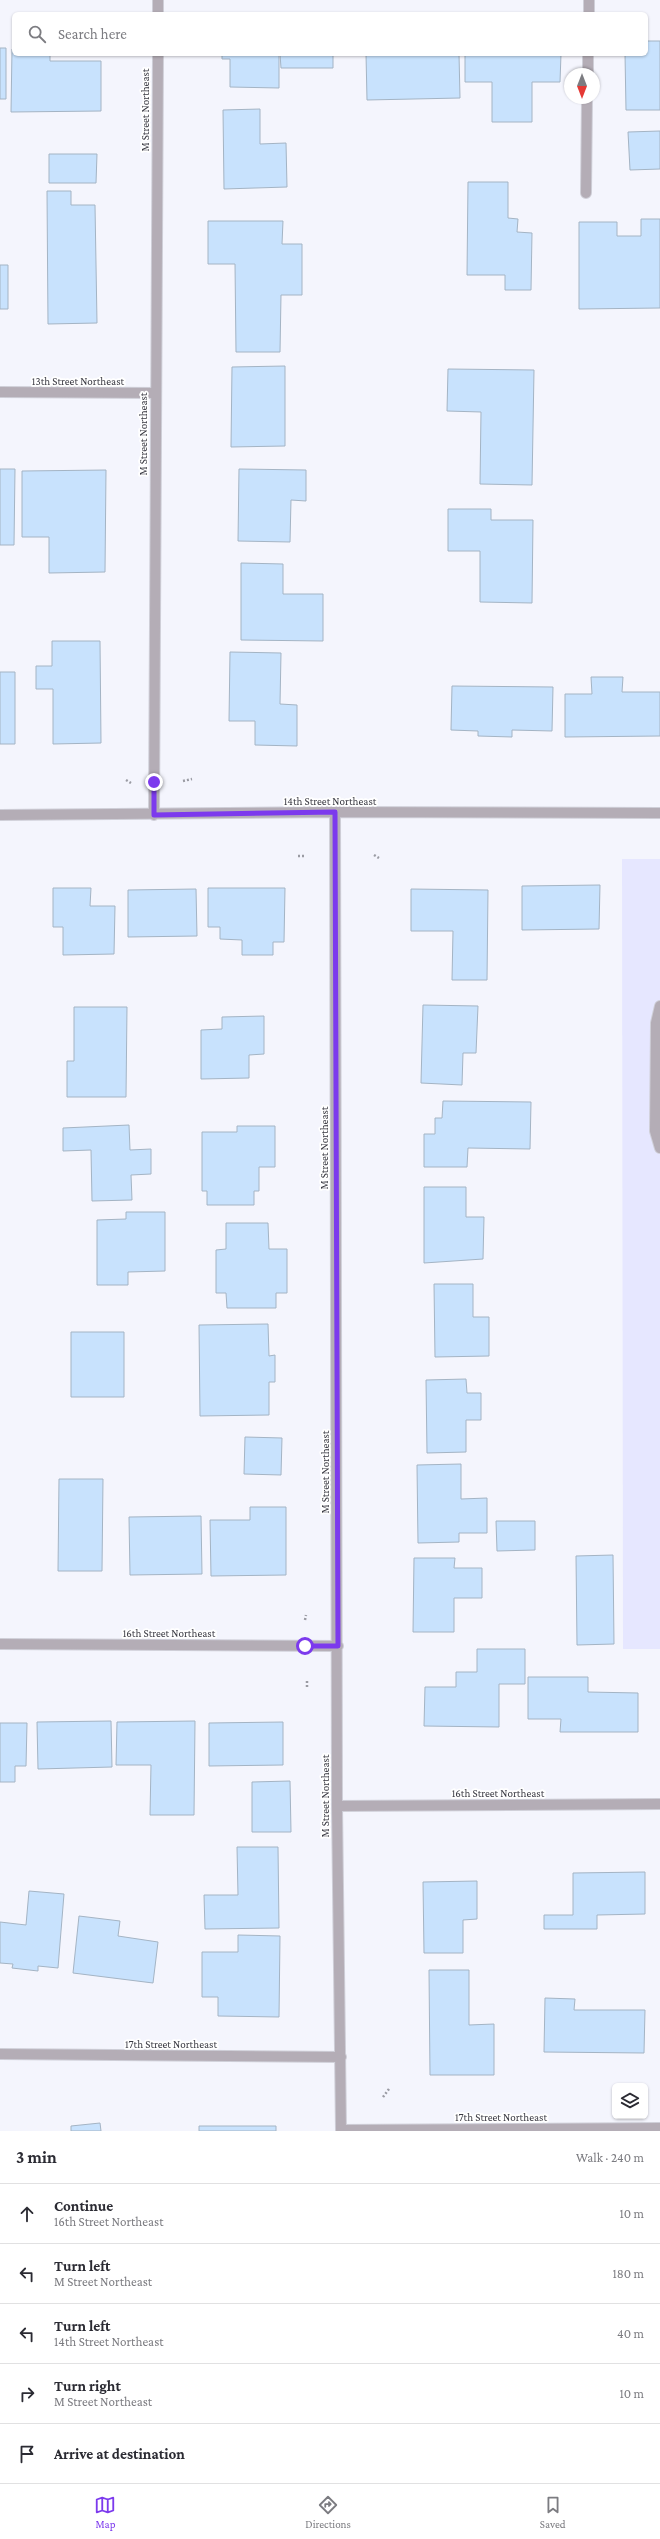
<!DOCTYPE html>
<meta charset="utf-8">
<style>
:root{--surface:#fff;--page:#f2f2f3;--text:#2b2b33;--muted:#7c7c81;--line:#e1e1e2;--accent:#7c3aed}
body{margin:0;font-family:"Crimson Pro",serif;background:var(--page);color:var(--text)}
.controls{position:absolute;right:12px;bottom:12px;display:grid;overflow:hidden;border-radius:6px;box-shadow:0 1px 3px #0004}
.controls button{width:36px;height:36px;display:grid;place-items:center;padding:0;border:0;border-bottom:1px solid var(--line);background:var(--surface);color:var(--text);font:20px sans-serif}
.compass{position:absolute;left:564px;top:68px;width:36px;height:36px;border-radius:50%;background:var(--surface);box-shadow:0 1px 3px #0004;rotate:180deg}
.stop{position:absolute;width:12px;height:12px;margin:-9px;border:3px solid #7c3aed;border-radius:50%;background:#fff}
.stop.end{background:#7c3aed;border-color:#fff;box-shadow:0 1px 4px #0008}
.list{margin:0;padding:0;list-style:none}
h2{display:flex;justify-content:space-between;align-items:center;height:52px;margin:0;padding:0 16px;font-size:17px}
h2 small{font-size:13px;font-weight:400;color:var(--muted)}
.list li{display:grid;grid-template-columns:26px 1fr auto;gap:12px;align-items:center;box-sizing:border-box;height:60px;padding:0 16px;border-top:1px solid var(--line)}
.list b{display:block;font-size:15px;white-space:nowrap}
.list p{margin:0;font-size:13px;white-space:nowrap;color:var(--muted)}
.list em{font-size:13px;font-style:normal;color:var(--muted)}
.icon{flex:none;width:22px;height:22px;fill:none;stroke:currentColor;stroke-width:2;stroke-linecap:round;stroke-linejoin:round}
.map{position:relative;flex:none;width:660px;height:2131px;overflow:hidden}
.search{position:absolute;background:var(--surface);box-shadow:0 1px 3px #0004;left:12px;right:12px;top:12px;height:44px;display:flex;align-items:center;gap:10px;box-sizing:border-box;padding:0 14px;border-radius:6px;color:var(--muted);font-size:15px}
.sheet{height:352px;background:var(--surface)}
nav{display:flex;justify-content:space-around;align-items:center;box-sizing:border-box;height:56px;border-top:1px solid var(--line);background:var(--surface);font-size:11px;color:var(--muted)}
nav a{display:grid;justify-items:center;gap:2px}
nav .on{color:var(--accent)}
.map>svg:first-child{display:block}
</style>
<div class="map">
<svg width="660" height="2131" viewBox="0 0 660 2131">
<rect width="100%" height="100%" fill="#f4f5fd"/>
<path fill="#e6e7ff" d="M622 859H660V1649H623Z"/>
<path fill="#c8e2fd" stroke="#a4b4c4" d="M646 41H660V110H626L625 54H646Z
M0 48H6V99H0Z
M12 49H14V54H50V61H101V111L11 112Z
M222 54H279V88L230 87V59H222Z
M280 54H333V68H281Z
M366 54H459L460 98 367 100Z
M465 54H561L560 82H532V122H492V82H465Z
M260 109V144L286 143 287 187 224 189 223 110Z
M660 131V169L630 170 628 132Z
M49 154H97L96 183H49Z
M468 182H508V218L518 219 517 232 532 233 531 290H505V275H467Z
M47 191H71V205H95L97 323 48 324Z
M641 219H660V308L579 309V222H617V236H641Z
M208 221H283L282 244H302V295H281L280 352H236L235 264H208Z
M0 265H8V309H0Z
M285 366V446L231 447 232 367Z
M448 369 534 370 532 485 480 484 481 412 447 411Z
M0 469H15L14 545H0Z
M239 469 306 470V501L291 500 290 542 238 541Z
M106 470 105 572 49 573V537H22V471Z
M448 509H491V520H533L532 603 480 602V551H448Z
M241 563 283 564V594H323V641L241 640Z
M52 641H100L101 743 53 744V689H36V666H52Z
M230 652 281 653 280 704 297 705V746L255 745V721H229Z
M0 672H15V744H0Z
M591 677H623L622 692H660V736L565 737V694H592Z
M452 686 553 687 552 731 512 730V737L478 736V731L451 730Z
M600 885 599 929 522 930V886Z
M53 888H91L90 906H115L114 954 63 955V927H53Z
M208 888H285L284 942H273V955H242V940L220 939V927H208Z
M196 889 197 936 128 937V890Z
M411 889 488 890 487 980H452L453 931H411Z
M423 1005 478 1006 476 1053H463L462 1085 421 1083Z
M74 1007H127L126 1097H67V1061H74Z
M264 1016V1054L249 1055V1078L201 1079V1030L222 1029V1017Z
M443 1101 531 1102 530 1149 468 1148 467 1167H424V1134H435V1118H442Z
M129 1125 130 1150 151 1149V1174L131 1175 132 1200 92 1201 91 1150 63 1151V1128Z
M237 1126H275V1167H259V1191H254V1205H207V1191H202V1132H237Z
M424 1187H466V1217H484L483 1259 424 1263Z
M126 1212H165V1271L128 1272V1285H97V1220L126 1219Z
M226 1223H268L269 1249H287V1293H276V1308H227L226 1293H216V1250L226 1249Z
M434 1284H473V1317H489V1356L435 1357Z
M268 1324 269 1356 275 1355V1382H269V1415L200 1416 199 1325Z
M71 1332H124V1397H71Z
M466 1379 467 1393H481V1420H466V1452L427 1453 426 1380Z
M245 1437 282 1438 281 1475 244 1474Z
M461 1464V1499L487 1498V1533H459V1542L418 1543 417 1465Z
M59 1479H103L102 1571H58Z
M250 1507H286V1575L211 1576 210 1520H250Z
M201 1516 202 1574 130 1575 129 1517Z
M496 1521H535V1550L497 1551Z
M613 1555 614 1644 577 1645 576 1556Z
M414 1558H455L454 1568H482V1598H454V1632H413Z
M477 1649H525V1684H499V1727L424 1726 425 1687H456V1672H477Z
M528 1677H588V1692L638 1693V1732H560L561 1719H528Z
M111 1721 112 1767 38 1769 37 1722Z
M195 1721 194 1815H150L151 1765H116L117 1722Z
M283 1722V1765L209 1766V1723Z
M0 1723H27L26 1766H15V1782H0Z
M290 1781 291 1832H252V1782Z
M237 1847H278L279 1928 205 1929 204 1895H238Z
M645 1872V1914L597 1915V1929H544V1915H573V1873Z
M477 1881V1919L463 1920V1953H424L423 1882Z
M29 1891 64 1894 58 1968 38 1966V1971L12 1968 13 1964 0 1963V1922L26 1925Z
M79 1916 120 1921 118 1936 158 1942 153 1983 73 1973Z
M238 1935 280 1936 279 2017 218 2016V1997H202V1952H238Z
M429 1970H469V2025L494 2024V2075H430Z
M545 1998 575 1999 574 2010H645L644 2053 544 2052Z
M100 2123 101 2131H71V2126Z
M199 2126H276V2131H199Z"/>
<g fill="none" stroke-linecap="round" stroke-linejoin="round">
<g stroke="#cfcfd8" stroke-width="12">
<path id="minor" d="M158 14V0
M589 14V0
M588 74V54
M586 193 587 98
M0 392 155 393
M335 812 337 1806 341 2131
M0 815 335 812 660 813
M154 815 158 54
M660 1006 656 1023 655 1131 660 1148
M0 1644 338 1646
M337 1806 660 1804
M0 2054 341 2057
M341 2130 660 2128"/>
</g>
<path stroke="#9a9ba3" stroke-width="2.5" stroke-dasharray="2 2" stroke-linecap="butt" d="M126 780 131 783
M183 781 192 779
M374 855 379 858
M298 856H306
M305 1620 306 1615
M307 1687V1681
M383 2097 389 2089"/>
<use href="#minor" stroke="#b4adb6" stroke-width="10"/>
</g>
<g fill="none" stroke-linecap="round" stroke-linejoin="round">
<path stroke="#7c3aed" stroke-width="5" d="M154 782V815L335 812 338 1646H305"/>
</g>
<g text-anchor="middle" stroke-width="3.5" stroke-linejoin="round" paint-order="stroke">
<g font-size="11" fill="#393942" stroke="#fff">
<text transform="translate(145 110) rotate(-90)" y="4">M Street Northeast</text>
<text x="78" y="385">13th Street Northeast</text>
<text transform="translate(143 434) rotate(-90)" y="4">M Street Northeast</text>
<text x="330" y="805">14th Street Northeast</text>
<text transform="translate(324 1148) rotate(-90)" y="4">M Street Northeast</text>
<text transform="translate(325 1472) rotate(-90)" y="4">M Street Northeast</text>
<text x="169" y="1637">16th Street Northeast</text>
<text x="498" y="1797">16th Street Northeast</text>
<text transform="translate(325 1796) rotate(-90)" y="4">M Street Northeast</text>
<text x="171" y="2048">17th Street Northeast</text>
<text x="501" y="2121">17th Street Northeast</text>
</g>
</g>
</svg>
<div class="controls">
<button><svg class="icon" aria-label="layers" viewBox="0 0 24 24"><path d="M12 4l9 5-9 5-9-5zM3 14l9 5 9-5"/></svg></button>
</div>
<svg class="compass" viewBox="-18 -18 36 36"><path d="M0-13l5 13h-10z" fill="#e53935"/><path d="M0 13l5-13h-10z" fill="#7c7c81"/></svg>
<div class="stop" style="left:305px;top:1646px"></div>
<div class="stop end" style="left:154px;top:782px"></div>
<div class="search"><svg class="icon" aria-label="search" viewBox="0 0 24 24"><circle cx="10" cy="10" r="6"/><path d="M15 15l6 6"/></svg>Search here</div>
</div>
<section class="sheet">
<h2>3 min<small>Walk · 240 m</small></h2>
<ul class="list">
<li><svg class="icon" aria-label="ahead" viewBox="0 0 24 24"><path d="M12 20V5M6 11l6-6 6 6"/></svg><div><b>Continue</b><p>16th Street Northeast</p></div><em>10 m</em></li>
<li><svg class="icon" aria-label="left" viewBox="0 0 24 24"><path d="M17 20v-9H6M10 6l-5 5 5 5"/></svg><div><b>Turn left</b><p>M Street Northeast</p></div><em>180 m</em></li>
<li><svg class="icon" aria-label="left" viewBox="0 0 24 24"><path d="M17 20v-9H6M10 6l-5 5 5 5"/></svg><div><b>Turn left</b><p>14th Street Northeast</p></div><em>40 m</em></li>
<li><svg class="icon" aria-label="right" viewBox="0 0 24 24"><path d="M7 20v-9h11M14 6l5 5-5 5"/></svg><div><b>Turn right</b><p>M Street Northeast</p></div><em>10 m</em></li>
<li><svg class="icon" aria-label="arrive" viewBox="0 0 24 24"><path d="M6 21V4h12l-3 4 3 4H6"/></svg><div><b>Arrive at destination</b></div></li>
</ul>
</section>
<nav>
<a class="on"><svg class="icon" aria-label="map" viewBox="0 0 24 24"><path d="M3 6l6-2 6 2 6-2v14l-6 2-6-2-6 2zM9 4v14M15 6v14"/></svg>Map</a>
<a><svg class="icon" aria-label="directions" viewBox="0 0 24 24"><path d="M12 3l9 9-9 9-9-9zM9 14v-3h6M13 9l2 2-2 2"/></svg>Directions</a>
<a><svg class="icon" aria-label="saved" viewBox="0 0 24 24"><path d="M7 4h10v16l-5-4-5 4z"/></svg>Saved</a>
</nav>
